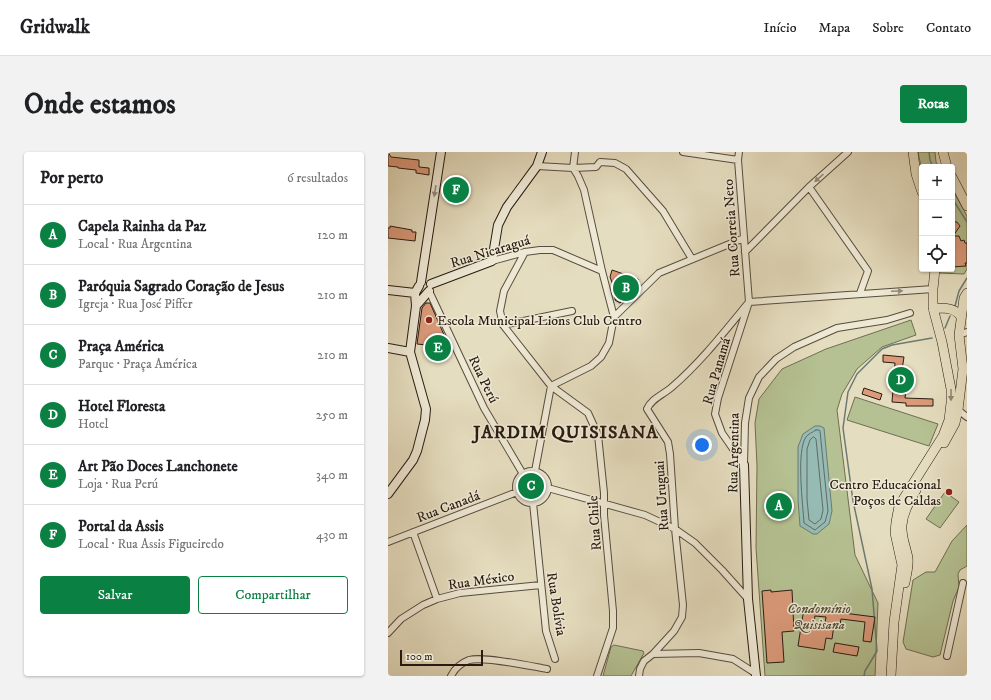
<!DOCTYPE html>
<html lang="pt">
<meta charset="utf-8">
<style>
:root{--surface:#fff;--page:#f2f2f2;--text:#202124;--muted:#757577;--line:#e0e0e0;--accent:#0b8043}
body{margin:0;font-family:"IM FELL DW Pica",serif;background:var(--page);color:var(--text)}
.controls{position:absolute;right:12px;top:12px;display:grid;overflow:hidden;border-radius:4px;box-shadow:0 1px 3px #0004}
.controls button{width:36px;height:36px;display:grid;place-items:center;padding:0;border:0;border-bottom:1px solid var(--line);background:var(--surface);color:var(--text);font:20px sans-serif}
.scale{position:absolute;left:12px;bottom:10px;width:83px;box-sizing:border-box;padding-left:4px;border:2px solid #291b12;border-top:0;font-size:11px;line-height:14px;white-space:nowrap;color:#291b12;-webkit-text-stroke:3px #eee9d5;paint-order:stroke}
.you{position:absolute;left:314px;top:293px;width:14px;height:14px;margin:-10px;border:3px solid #fff;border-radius:50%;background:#1a73e8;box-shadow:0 0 0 6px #1a73e833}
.badge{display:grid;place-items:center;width:26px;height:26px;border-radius:50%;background:var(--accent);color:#fff;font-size:13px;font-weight:700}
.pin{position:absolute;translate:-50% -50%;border:2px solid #fff;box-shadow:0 1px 4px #0006}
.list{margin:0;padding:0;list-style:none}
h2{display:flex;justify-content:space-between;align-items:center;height:52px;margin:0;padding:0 16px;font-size:17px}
h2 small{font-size:13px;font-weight:400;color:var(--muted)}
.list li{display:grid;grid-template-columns:26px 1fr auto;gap:12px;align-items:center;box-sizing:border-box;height:60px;padding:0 16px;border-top:1px solid var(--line)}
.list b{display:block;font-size:15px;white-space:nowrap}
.list p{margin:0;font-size:13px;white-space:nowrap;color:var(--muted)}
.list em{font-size:13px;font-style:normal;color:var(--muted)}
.actions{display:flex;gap:8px;padding:12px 16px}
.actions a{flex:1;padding:9px 0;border:1px solid var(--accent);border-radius:4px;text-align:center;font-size:14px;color:var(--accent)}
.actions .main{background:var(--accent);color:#fff}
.icon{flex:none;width:22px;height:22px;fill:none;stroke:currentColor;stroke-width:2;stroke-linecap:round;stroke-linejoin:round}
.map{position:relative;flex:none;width:579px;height:524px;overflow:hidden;border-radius:4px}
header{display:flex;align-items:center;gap:24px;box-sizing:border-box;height:56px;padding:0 20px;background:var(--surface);border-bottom:1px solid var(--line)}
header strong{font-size:19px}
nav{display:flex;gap:22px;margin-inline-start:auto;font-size:14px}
.intro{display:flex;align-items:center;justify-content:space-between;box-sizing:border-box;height:96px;padding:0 24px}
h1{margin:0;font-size:28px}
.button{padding:10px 18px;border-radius:4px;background:var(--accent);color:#fff;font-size:14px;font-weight:700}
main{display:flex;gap:24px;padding:0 24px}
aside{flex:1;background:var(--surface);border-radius:4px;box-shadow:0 1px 3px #0004}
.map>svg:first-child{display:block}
</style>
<header>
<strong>Gridwalk</strong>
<nav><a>Início</a><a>Mapa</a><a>Sobre</a><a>Contato</a></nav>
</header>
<div class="intro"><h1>Onde estamos</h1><a class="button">Rotas</a></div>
<main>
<aside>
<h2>Por perto<small>6 resultados</small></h2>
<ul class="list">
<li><span class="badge">A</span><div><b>Capela Rainha da Paz</b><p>Local · Rua Argentina</p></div><em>120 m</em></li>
<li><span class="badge">B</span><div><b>Paróquia Sagrado Coração de Jesus</b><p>Igreja · Rua José Piffer</p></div><em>210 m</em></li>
<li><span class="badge">C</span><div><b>Praça América</b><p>Parque · Praça América</p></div><em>210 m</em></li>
<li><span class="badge">D</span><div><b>Hotel Floresta</b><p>Hotel</p></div><em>250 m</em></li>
<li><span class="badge">E</span><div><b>Art Pão Doces Lanchonete</b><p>Loja · Rua Perú</p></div><em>340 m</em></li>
<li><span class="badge">F</span><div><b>Portal da Assis</b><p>Local · Rua Assis Figueiredo</p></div><em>430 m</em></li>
</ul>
<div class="actions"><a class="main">Salvar</a><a>Compartilhar</a></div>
</aside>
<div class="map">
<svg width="579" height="524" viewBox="0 0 579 524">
<rect width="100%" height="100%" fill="#e5ddbf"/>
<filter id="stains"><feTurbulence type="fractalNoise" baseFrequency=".005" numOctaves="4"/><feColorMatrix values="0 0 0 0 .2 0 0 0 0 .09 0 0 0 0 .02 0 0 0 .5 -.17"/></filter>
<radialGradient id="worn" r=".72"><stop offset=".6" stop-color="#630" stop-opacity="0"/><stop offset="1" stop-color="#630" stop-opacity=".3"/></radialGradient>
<path fill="#b5c192" stroke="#6f6e52" d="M530 0H547L548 10 551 15H534V19Z
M564 37 579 64V117L576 122 552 121V117H564Z
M523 168 528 183 494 195 469 217 454 242 449 258 467 403 490 451 487 524H377L368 396 369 314 367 271 371 247 394 217 438 197Z
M467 245 550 272 541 294 459 268Z
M133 335a10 10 0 1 1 20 0a10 10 0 1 1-20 0Z
M557 340 571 350 552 376 538 367Z
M579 373V414L572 418 570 422 571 435 565 449 552 503 545 505 518 497 515 490 525 428 538 420H547L564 389Z
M226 493 255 499 256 501 243 524H215L223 495Z"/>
<path fill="#96bbb4" stroke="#6a7b73" d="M427 274H432L436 276 444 359 441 372 429 382H425L412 374 410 348V295L415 282Z"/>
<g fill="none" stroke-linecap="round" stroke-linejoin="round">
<path stroke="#606b63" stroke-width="1" d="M428 278H431L432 279 440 359 437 370 427 378 416 371C415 353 408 299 418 285 420 282 425 280 428 278Z
M426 285 428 287 435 358 433 367 427 372 421 368 419 347V297L422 288Z"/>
<path stroke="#6a7b73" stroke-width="1.5" d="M541 0 542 8 545 15
M564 46 579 70
M567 154 571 139 579 126
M557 176 562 164
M476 524 477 519 489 499 484 437 465 349 455 276 460 240 469 222 494 197 504 193 544 186"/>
</g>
<path fill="#db9a7a" stroke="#291b12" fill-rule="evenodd" d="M0 0 3 5 31 8V15L41 16V23L28 21V18L10 16V15L0 14Z
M59 31 78 34 77 45 57 41Z
M564 70H569L572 74 565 84H571L573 89 576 88 577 91H579V111H577L578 114 564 115Z
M2 74 24 78V80H28L27 89 0 86V76H2Z
M224 118 250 127 251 130V134L232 151 227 148V138L222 125Z
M38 151H42L57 185 55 186 61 199 46 206 39 193 29 192 34 156Z
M495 203 516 205 514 218H519L518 231H524L523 237H518L517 246 545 247V254H518V251L504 250 507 211 495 210Z
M476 236 494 242 492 248 474 242Z
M383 351H398V356H383Z
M383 438V440L404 438 406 479 394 480 396 510 379 511 374 439Z
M416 456 487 465 483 490 475 489 477 470 453 467 452 473H446L444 487 438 486 436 498 410 494ZM427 464 438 465 436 477 425 475Z
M447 491 471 495 469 504 445 500Z"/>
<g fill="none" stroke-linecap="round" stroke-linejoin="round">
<g stroke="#584c3d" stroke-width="8">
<path id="street" d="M295 0 350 8
M351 0 350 8 361 150 330 246 327 262 334 281 356 313
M149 14 185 16 208 15 212 10 227 11 238 17 275 59 304 107
M421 35 480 119 472 141
M137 100 116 139 112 159 115 173 163 234 200 261 210 283 216 341V363L225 459V476L209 524
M357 100 421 35 460 0
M104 109 137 100 152 98H165L214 119
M41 139 96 256 135 322
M361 150 545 137
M226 165 271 121 356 86
M115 173 184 159
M571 183 579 180
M570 258 579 265
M356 313 357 271 361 246 371 225 388 207 406 195 449 176 499 168 522 161
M128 335a16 16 0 1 1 32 0a16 16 0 1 1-32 0Z
M147 319 163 234 203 214 213 205 221 191 226 165 214 119 196 38 190 24 185 16 187 0
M160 336 257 363 287 377 307 391 334 418 360 447
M145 351 158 479 167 507
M25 380 49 447
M0 390 129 340
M0 481 13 467 35 453 49 447 72 441 153 433
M265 502 311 501 345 507 367 521
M559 504 575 431
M63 524C67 516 73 511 81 508 96 504 142 514 159 517
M251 524 252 517 256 509 265 502 286 479 294 465 295 453 287 377 282 302 280 290 259 257C264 246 275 243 284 235 313 210 337 179 361 150"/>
</g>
<g stroke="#291b12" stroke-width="10">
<path id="secondary" d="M33 130 53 0
M43 132 104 109 110 73 119 55 149 14 154 0
M31 134 27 141 28 154 41 139
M0 138 27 141
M0 196 22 200
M356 313 360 447 368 524
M0 342 25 308 29 299 37 268 38 257 22 200 28 154"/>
</g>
<g stroke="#291b12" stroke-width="10">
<path id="primary" d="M525 0 528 22 534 40
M555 0 559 15
M564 25 579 54
M545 156C556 156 567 155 573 165V170
M556 291 567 271 570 258 575 217 571 183 576 146 579 141
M517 431C518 423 521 415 520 406 518 395 513 385 514 373 515 360 522 349 528 338
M503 524 506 470 514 413 507 381 508 370 511 354 555 284 561 268 563 251V237L554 190 545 156V137L547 117"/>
</g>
<use href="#street" stroke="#eee9d5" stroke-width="6"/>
<use href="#secondary" stroke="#eee9d5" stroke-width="8"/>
<use href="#primary" stroke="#e5ddbf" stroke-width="9"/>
</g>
<defs><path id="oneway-solid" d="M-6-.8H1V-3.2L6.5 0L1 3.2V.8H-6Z"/></defs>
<g fill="#958c7d">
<use href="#oneway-solid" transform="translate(431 26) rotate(138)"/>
<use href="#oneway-solid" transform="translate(47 39) rotate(99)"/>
<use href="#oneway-solid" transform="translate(509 139) rotate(-3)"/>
</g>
<use fill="#908671" href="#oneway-solid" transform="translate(563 243) rotate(90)"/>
<g fill="#8f2418" stroke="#eee9d5" stroke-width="1.5">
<circle cx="41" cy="168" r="4"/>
<circle cx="561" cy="340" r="4"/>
</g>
<g text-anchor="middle" stroke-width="3" stroke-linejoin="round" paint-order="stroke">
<g font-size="14" fill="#291b12" stroke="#eee9d5">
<text transform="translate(343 76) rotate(-94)" y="5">Rua Correia Neto</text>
<text transform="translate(102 99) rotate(-17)" y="5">Rua Nicaraguá</text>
<text transform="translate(328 219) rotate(-74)" y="5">Rua Panamá</text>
<text transform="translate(96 227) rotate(64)" y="5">Rua Perú</text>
<text transform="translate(345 301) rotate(-89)" y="5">Rua Argentina</text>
<text transform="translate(273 344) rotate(-94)" y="5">Rua Uruguai</text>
<text transform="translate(60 354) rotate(-21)" y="5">Rua Canadá</text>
<text transform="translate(206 371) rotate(-94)" y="5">Rua Chile</text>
<text transform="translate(93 428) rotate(-8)" y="5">Rua México</text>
<text transform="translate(169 452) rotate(81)" y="5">Rua Bolívia</text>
</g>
<g font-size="14" fill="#291b12" stroke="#eee9d5" text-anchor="start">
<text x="49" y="173">Escola Municipal Lions Club Centro</text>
<text x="553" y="337" text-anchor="end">Centro Educacional<tspan x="553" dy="16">Poços de Caldas</tspan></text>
</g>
<g font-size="14" font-style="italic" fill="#534d38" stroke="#eee9d5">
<text x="431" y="461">Condomínio<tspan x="431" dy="16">Quisisana</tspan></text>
</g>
<g font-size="18" font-weight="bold" letter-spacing="1" fill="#291b12" stroke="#eee9d5">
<text x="178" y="286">JARDIM QUISISANA</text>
</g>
</g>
<rect width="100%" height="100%" filter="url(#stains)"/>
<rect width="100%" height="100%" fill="url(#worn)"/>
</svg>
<div class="controls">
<button>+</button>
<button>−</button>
<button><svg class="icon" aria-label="locate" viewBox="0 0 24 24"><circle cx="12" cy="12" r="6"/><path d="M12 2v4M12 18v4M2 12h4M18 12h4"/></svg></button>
</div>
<div class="scale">100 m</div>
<div class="you"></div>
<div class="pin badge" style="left:391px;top:354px">A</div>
<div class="pin badge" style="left:238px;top:136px">B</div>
<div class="pin badge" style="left:143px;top:334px">C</div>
<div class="pin badge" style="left:513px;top:228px">D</div>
<div class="pin badge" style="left:50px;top:196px">E</div>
<div class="pin badge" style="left:68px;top:38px">F</div>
</div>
</main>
